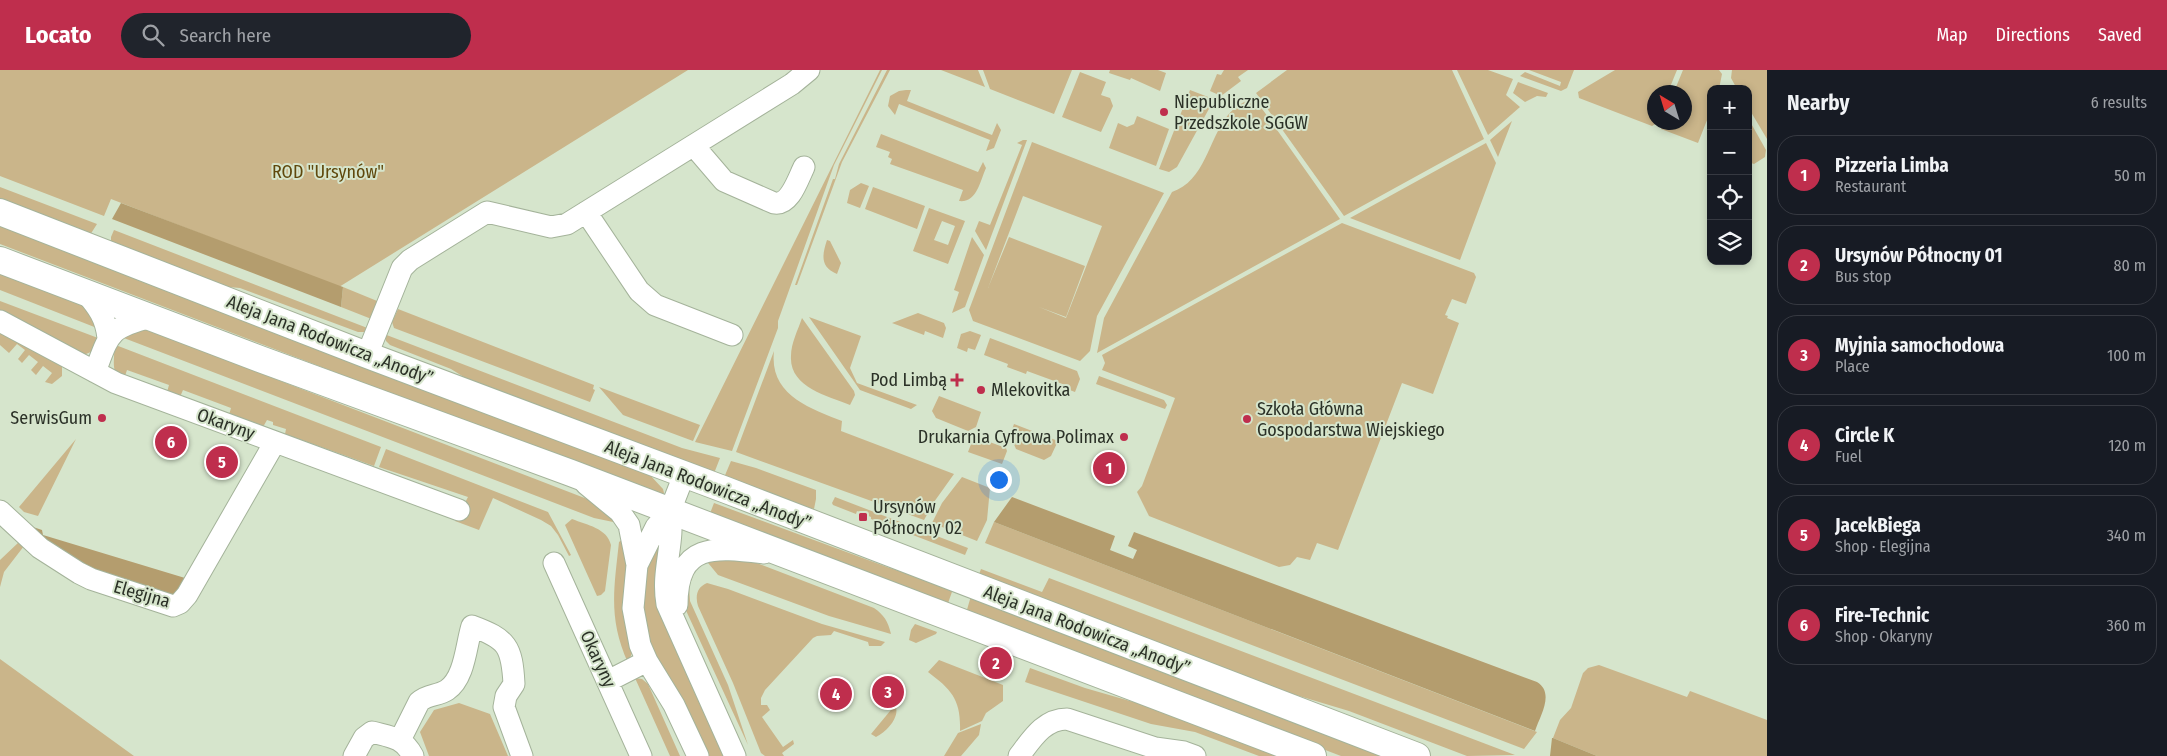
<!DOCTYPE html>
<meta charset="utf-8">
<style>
:root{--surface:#171b24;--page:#20242c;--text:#f1f3f6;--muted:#9ea1a6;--line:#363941;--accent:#bf2e4d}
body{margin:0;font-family:"Fira Sans Condensed",sans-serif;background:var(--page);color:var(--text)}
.controls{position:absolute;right:15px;top:15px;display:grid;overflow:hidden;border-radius:10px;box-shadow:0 2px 8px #0003}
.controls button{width:45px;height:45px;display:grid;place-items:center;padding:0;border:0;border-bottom:1px solid var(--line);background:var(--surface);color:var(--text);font:25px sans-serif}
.compass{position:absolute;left:1647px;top:15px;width:45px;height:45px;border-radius:50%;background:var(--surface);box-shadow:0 2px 8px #0003;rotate:322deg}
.you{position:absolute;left:998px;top:409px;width:18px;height:18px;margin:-12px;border:4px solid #fff;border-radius:50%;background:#1a73e8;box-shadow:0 0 0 8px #1a73e833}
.badge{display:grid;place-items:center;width:32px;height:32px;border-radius:50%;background:var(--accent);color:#fff;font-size:16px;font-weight:700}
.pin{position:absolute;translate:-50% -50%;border:2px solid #fff;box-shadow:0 1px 5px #0006}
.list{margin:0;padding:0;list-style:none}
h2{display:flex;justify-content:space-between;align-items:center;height:65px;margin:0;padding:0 20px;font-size:21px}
h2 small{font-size:16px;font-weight:400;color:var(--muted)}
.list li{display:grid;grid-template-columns:32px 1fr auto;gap:15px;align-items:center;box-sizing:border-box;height:80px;margin:0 10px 10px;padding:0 10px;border:1px solid var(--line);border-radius:20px}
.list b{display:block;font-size:19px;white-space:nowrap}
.list p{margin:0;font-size:16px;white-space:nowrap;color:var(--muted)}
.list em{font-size:16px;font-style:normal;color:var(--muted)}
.icon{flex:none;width:28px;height:28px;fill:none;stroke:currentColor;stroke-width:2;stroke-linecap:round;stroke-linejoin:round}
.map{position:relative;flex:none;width:1767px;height:686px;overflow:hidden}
header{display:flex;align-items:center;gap:30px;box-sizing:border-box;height:70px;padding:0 25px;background:var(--accent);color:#fff}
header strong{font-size:24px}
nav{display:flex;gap:28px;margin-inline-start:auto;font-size:18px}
.search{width:350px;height:45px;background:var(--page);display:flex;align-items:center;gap:12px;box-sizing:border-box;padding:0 18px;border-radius:28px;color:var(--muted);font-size:19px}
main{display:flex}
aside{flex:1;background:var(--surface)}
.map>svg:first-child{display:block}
</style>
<header>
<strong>Locato</strong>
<div class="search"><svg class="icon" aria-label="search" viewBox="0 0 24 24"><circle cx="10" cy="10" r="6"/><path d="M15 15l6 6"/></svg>Search here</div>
<nav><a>Map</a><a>Directions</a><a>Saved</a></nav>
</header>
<main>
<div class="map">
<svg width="1767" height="686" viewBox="0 0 1767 686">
<rect width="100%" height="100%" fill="#d6e5cc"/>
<path fill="#cab58a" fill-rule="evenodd" d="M0 0H688L339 217 111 129 104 146 0 106Z
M880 0H882L834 95 778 251V258L732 381 695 372Z
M887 0H890L842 92 797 215H795L833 109H835L839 94Z
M941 0H978L985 17Z
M983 0H1072L1054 44 990 19Z
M1110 0H1158L1166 3 1160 21 1131 8 1130 10 1109 3Z
M1224 0H1248L1238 7 1241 11 1221 26 1210 21 1217 4 1221 5Z
M1287 0H1452L1484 69 1344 146 1256 23Z
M1457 0H1488L1513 9 1506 25 1520 37 1488 65Z
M1529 0H1574L1567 18 1561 21 1520 6 1525 2 1560 16 1561 12Z
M1615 0H1677L1668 22H1654V52L1657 53 1652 56 1579 28 1578 22Z
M1683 0H1719L1722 4 1719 19H1711V40L1698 73 1661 59 1663 53 1684 52V22H1674Z
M1732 0H1767V69L1748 37V19H1737L1731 8Z
M1080 2 1106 12 1101 25 1110 28 1113 36 1101 62 1062 47Z
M1518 12 1548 23 1546 27 1537 26 1525 32 1513 23Z
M906 20H911L907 31 992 65 997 53 1001 60 994 78 986 81 990 70 899 34 895 45 888 36 890 26 899 21Z
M1190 20 1216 30 1210 37 1177 97 1169 102 1159 99Z
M1253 26 1340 149 1097 283 1104 248 1172 122C1205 111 1208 70 1228 45 1234 37 1245 32 1253 26Z
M1137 46 1169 59 1156 96 1109 78 1118 53 1127 57 1134 54Z
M1748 48 1766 80 1765 87 1754 94 1748 92Z
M1512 51 1498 87 1490 70Z
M881 64 978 102 983 92 986 98C980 111 977 133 959 131L963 120 890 94 892 89 888 87 890 82 876 77Z
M1023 70H1027L986 180 975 161 979 151 990 155 1022 75 1017 73Z
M1032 72 1164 123 1097 246 1090 281 1080 291 973 251 969 240ZM1023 126 1102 156 1066 248 1039 237 1066 247 1085 196 1009 167 988 218Z
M1486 73 1496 93 1460 190 1350 148Z
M861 113 869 116 860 138 847 133 850 120Z
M0 117 97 154 90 165 0 128Z
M873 117 925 136 917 159 865 139Z
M929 138 965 151 948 194 913 181ZM942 151 955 156 948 175 934 170Z
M1342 153 1474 203 1476 207 1466 234 1452 229 1445 245 1448 246 1447 248 1459 253 1433 324 1402 313 1338 480 1317 473 1310 490 1297 487 1290 495 1279 497 1149 446 1137 422 1142 416 1175 328 1102 300 1105 293 1102 285Z
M0 155 650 405 663 419 664 423 662 426 604 405 0 174Z
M114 160 370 259 364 262H358L240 218 217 216 111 174V167Z
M972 167 984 185 965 237 952 243 959 222 954 220Z
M827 170 830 171 841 193 837 204C820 197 822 185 827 170Z
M0 204 95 240 102 260 0 220Z
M343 217 382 233 374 250 341 237Z
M0 231 98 268 93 281 86 284H79L0 241Z
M398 239 594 315 593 319 595 320 590 332 394 258 392 252Z
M918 243 944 253 946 258 943 268 925 261 924 265 892 253Z
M809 247 861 266 850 298 857 313 917 335 911 339 860 320Z
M802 248 854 321 855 325 850 335C827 326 789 317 791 286 791 273 798 260 802 248Z
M138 256 595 432 618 453 594 448 116 265Z
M0 259 62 296V306L52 314 45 312 52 303 43 296 36 305 31 300 38 292 29 285 22 293 18 289 25 280 17 274 9 283 0 275Z
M970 261 981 265 975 280 968 278 967 282 957 278 961 264Z
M384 264 682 378 720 388 713 406 475 314 451 299 390 275 386 271Z
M990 268 1077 301 1080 309 1075 322 1067 319 1068 316 1027 301 1026 304 1007 297 1008 294 984 285Z
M113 274 381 377 374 396 285 364 286 359 273 355V352L267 350 263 357 229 345 231 338 183 320 180 327 167 322 169 315 127 300 125 306 115 302C112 291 116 283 113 274Z
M774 281C769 325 810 338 842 351L841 361 954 404 934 432 924 450 736 382Z
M1099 306 1164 330 1167 335 1165 339 1096 314Z
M599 317 700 355 693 371 623 345Z
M939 326 981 342 976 357 968 361 936 348 932 341Z
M1014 354 1058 371 1051 386 1044 390 1016 379 1010 365Z
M976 367 1006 378 1007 381 1002 394 968 382 973 369Z
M76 369 38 446 24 442 19 437Z
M386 379 548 442 571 485 569 486 558 465 551 456 541 450 493 428 479 460 455 451 468 427 379 397Z
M731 391 756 398 816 420V429L814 439 770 428 723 410Z
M962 407 990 418 987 450 977 471 932 453 942 433Z
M835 427 968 478 965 485 871 449V447L857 441 856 444 833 435 832 433Z
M714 433 887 497 953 519 947 536 709 446Z
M572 449C587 455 607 458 611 475L605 521 601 525 597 526 565 455Z
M994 452 1537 662 1524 679 985 473Z
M627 466 632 583 628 593C608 548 614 519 619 472Z
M663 471 659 483 726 686H707L651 581 642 528 650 481Z
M19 472 24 476 4 502 0 517V490Z
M704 488 754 492 874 538C884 545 888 551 891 564L829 546 718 505Z
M981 499 1042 522 1049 508 1515 685 1467 686 1349 641 1256 613 978 507Z
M695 500 689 517 690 531 728 615 748 675 683 534 681 522Z
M707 513 728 519 822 554 885 572 881 576H869L868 572 834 561 831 565 817 566 813 568 765 620 761 628V635H767L770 640 762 647 783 677 793 670 794 674 782 683 784 686H765L761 683 733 613 698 536C695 526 697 517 707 513Z
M971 526 1389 686H1341L966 543Z
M915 554 937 562 936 564 916 573 909 570 911 560Z
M0 589 134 686H0Z
M939 590 1003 615V631L986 643 982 651 960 661C961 630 952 620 928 602Z
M1599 595 1687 627 1690 621 1767 650V686H1597L1553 668 1560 650 1571 638 1583 603 1588 598Z
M1030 598 1085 618 1168 642 1284 686H1259L1195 662 1151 654 1025 612Z
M635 608 642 609 648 614 680 686H670Z
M459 633 490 644 508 686H429L420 662 434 640Z
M895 635C901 646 887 662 876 667L871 664Z
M981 654 979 665 961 686H944L958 663Z"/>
<path fill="#b49d6e" d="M121 133 343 217 341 237 112 149Z
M1012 427 1115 466 1110 480 1133 489 1137 480 1128 476 1134 462 1537 612C1555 623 1540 646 1535 661L994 452Z
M30 456 42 460 43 465 185 508 176 530 95 507 27 459Z
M1552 668H1553L1597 686H1550Z"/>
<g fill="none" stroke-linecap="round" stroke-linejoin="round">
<g stroke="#a4b39a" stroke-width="23">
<path id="minor" d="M694 76 724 111 774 133C790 136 798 109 804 97
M586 142 639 221 655 235 732 265
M85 222C98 237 106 248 108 268
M0 251 116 313 459 440
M367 285 402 198 410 190 487 142 551 157 567 154 792 14 809 0
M95 302C110 262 109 258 151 247
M586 414 620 442 629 455 637 495 633 538 640 575 647 591 674 635 698 686
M0 441 40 478 79 503 91 509 173 536 180 533 187 525 275 372
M670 441C675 473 661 501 667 534L735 686
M554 493 641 686
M637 495 656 457 670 441 684 405
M677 535C677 472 715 477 764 483
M608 611 647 591
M400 670 419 632C427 624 438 626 447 620 465 608 466 575 472 556 507 569 512 576 514 614L506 626 504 637 522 686
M354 686 364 668 372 662C391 667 403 667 413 686
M1019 686C1032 669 1044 649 1067 649L1155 678 1184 682 1195 686"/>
</g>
<g stroke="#a4b39a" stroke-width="28">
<path id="major" d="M0 142 367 285 726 420 1417 686
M0 190 260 289 571 403 1313 686"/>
</g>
<use href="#minor" stroke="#fff" stroke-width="21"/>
<use href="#major" stroke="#fff" stroke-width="26"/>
</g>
<g fill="#bf2e4d" stroke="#d6e5cc" stroke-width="2">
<circle cx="1164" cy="42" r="5"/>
<path d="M954.5 302.5h5v5h5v5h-5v5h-5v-5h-5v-5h5z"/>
<circle cx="981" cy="320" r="5"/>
<circle cx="102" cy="348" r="5"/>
<circle cx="1247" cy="349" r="5"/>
<circle cx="1124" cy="367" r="5"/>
<rect x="858" y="442" width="10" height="10" rx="2.5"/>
</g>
<g text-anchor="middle" stroke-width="4" stroke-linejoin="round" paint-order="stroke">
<g font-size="18" fill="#2b3127" stroke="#d6e5cc" text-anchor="start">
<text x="1174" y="38">Niepubliczne<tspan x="1174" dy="21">Przedszkole SGGW</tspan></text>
<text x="947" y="316" text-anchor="end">Pod Limbą</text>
<text x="991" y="326">Mlekovitka</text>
<text x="1257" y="345">Szkoła Główna<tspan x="1257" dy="21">Gospodarstwa Wiejskiego</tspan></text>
<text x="92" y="354" text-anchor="end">SerwisGum</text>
<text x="1114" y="373" text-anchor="end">Drukarnia Cyfrowa Polimax</text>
<text x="873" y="443">Ursynów<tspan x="873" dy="21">Północny 02</tspan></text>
</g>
<g font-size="18" fill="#5f480c" stroke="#d6e5cc">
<text x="328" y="108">ROD "Ursynów"</text>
</g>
<g font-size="18" fill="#2b3127" stroke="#d6e5cc">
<text transform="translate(330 270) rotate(21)" y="6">Aleja Jana Rodowicza „Anody”</text>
<text transform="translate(226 354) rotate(20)" y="6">Okaryny</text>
<text transform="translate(708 415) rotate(21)" y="6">Aleja Jana Rodowicza „Anody”</text>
<text transform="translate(142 524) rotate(16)" y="6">Elegijna</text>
<text transform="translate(1087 560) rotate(21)" y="6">Aleja Jana Rodowicza „Anody”</text>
<text transform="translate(598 589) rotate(65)" y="6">Okaryny</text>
</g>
</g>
</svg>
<div class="controls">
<button>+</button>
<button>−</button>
<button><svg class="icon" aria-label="locate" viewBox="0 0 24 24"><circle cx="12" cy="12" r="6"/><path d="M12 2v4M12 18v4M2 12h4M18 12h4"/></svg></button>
<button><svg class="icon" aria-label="layers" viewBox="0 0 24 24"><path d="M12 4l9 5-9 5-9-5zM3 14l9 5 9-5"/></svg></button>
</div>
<svg class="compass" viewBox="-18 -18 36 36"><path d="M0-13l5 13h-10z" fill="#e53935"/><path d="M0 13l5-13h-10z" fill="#9ea1a6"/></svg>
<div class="you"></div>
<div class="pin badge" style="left:1109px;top:398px">1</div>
<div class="pin badge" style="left:996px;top:593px">2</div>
<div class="pin badge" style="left:888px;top:622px">3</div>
<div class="pin badge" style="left:836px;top:624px">4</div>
<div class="pin badge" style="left:222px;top:392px">5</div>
<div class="pin badge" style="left:171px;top:372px">6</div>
</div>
<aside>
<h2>Nearby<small>6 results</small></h2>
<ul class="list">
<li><span class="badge">1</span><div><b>Pizzeria Limba</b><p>Restaurant</p></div><em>50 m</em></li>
<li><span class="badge">2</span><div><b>Ursynów Północny 01</b><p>Bus stop</p></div><em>80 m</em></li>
<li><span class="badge">3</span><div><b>Myjnia samochodowa</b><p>Place</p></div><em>100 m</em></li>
<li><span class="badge">4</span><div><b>Circle K</b><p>Fuel</p></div><em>120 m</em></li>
<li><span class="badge">5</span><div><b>JacekBiega</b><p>Shop · Elegijna</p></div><em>340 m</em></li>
<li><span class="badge">6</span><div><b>Fire-Technic</b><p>Shop · Okaryny</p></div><em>360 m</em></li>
</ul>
</aside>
</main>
